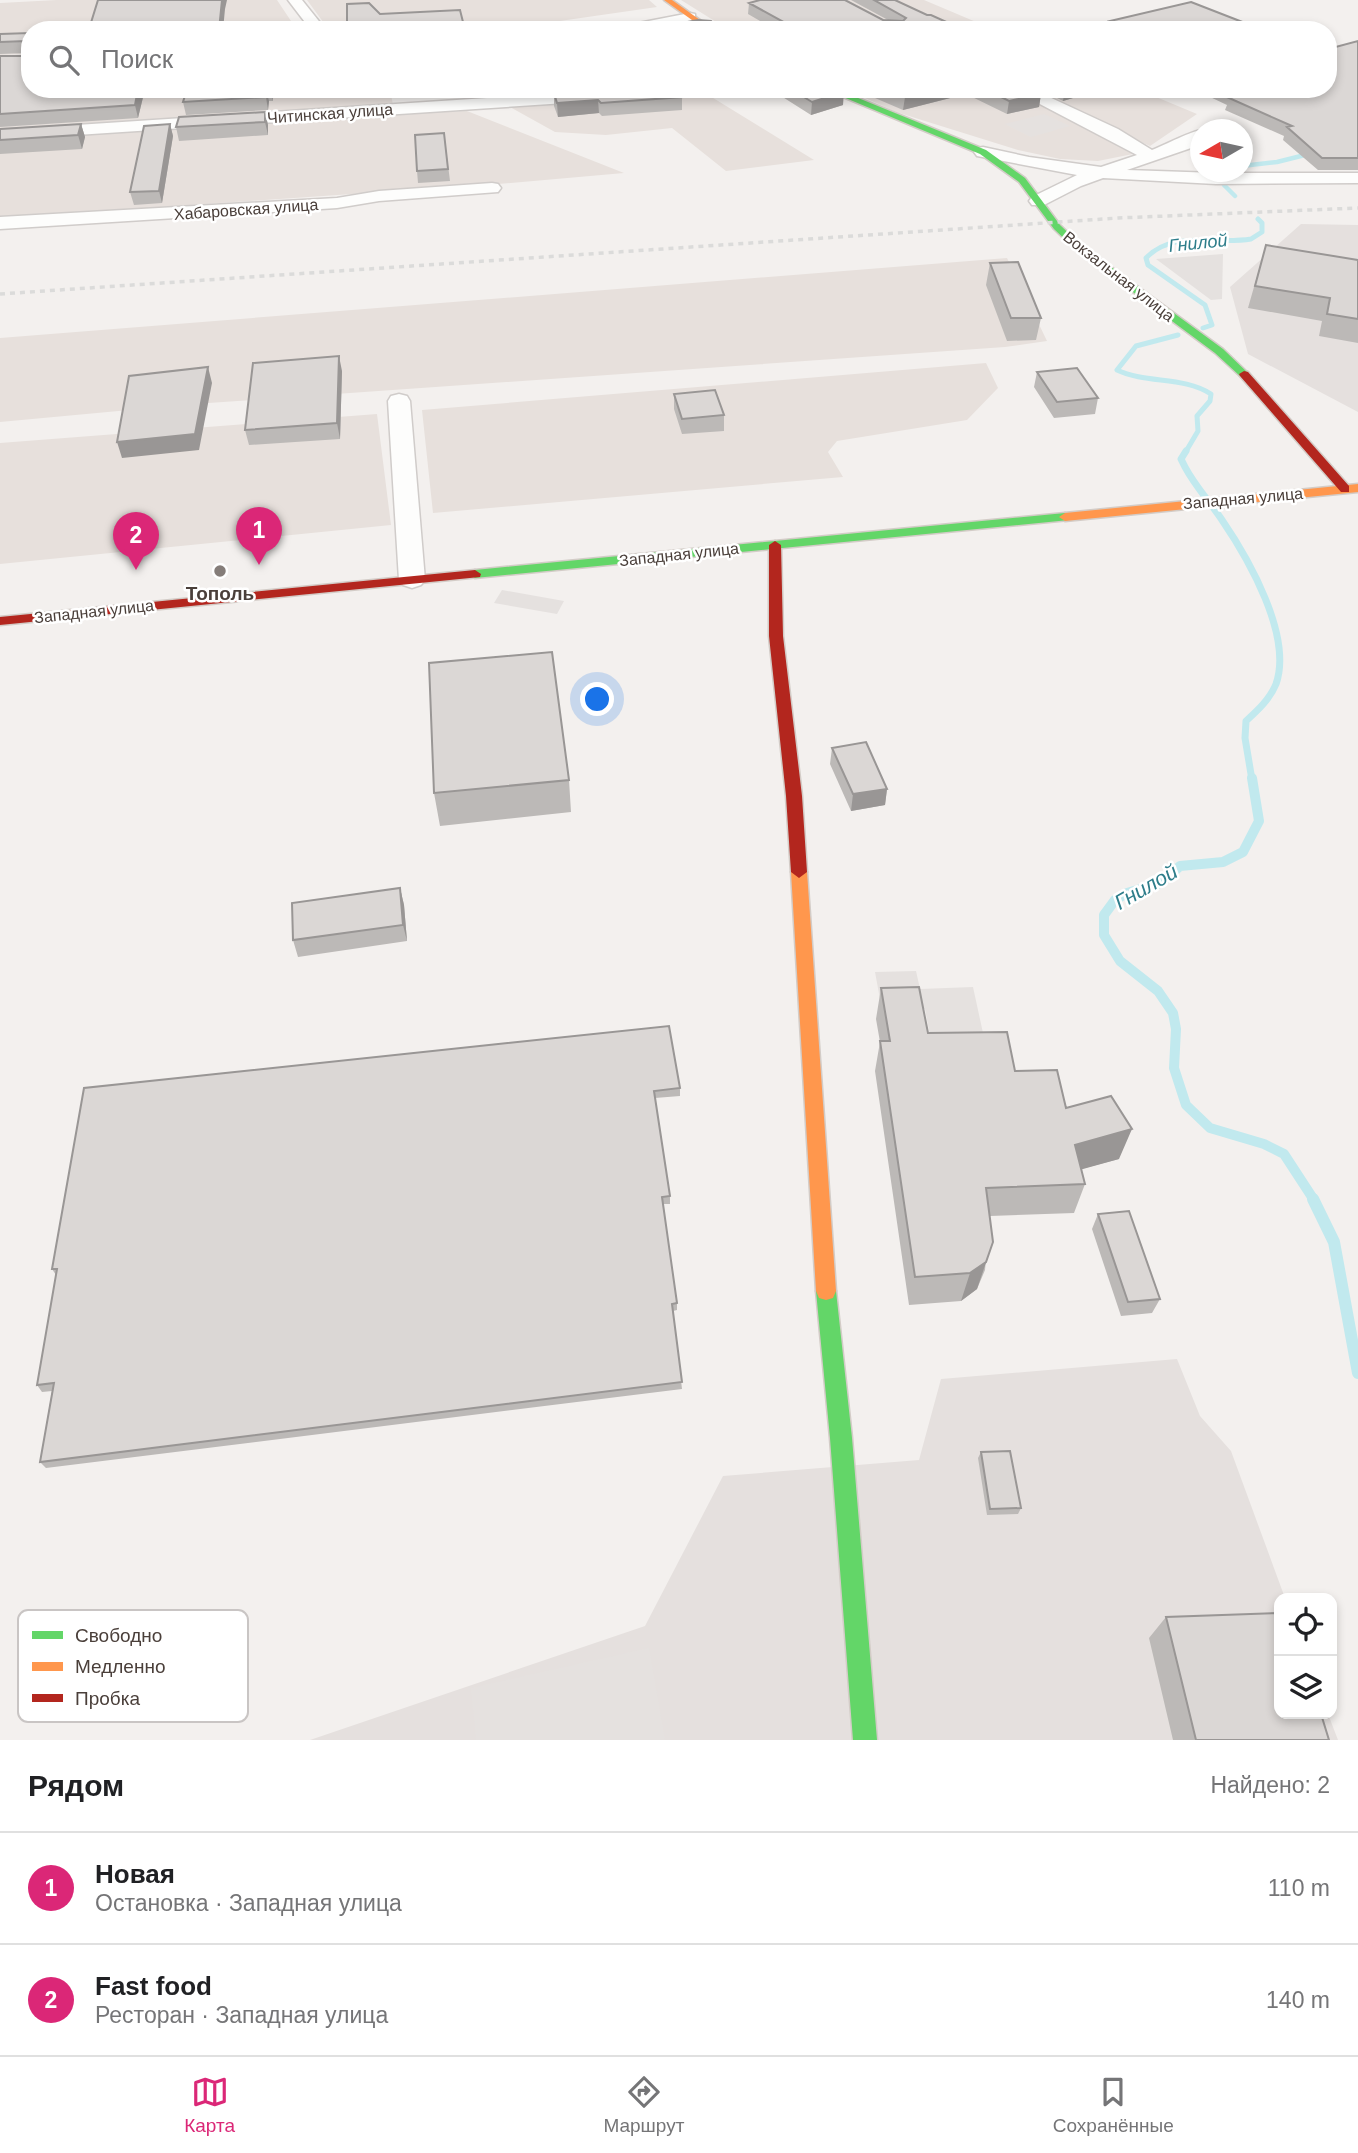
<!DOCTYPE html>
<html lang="ru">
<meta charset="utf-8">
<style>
:root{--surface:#fff;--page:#f2f2f2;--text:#202124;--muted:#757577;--line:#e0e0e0;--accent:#db2777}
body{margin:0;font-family:Arial,sans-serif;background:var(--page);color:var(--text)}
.controls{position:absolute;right:21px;bottom:21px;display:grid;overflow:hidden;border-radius:14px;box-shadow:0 4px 10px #0003}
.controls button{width:63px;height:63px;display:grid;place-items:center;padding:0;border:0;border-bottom:2px solid var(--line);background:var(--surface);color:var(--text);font:35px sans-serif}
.compass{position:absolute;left:1190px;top:119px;width:63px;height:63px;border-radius:50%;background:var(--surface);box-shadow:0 4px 10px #0003;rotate:261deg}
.you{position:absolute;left:598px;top:700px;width:24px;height:24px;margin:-18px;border:5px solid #fff;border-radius:50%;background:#1a73e8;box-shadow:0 0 0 10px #1a73e833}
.badge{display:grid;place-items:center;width:46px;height:46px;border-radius:50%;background:var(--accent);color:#fff;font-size:23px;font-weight:700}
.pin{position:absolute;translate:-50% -58px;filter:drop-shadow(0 2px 4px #0008)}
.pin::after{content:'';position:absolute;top:37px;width:24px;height:21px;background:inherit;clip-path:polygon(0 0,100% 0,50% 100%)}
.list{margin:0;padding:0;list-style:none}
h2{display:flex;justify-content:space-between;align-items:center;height:91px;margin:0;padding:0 28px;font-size:30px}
h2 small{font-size:23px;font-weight:400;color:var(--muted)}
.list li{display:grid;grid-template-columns:46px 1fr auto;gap:21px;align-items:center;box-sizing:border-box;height:112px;padding:0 28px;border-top:2px solid var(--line)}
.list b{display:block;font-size:26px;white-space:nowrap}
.list p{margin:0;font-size:23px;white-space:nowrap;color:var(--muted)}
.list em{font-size:23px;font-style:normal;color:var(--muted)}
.icon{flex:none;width:38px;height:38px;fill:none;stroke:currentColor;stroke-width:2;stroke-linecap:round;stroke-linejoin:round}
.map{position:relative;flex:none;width:1358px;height:1740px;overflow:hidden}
.search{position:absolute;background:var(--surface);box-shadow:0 4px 10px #0003;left:21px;right:21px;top:21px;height:77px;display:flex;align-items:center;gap:18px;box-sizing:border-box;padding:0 24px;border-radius:28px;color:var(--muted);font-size:26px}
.sheet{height:315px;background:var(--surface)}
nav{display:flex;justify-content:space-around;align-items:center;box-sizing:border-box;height:98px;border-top:2px solid var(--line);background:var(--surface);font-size:19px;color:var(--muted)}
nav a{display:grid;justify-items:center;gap:4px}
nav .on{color:var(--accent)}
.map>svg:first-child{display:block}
</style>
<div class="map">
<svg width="1358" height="1740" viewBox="0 0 1358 1740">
<rect width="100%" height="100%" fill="#f3f0ee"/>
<path fill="#e7e0dc" d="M57 0H277L297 30H30V54L0 55V3Z
M307 0H649L657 7 539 24 451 30H329Z
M681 0H827L889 30H729Z
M842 0H924L995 30H902Z
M0 67 30 89H390L393 105 0 131Z
M458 89H644L479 98Z
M845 89H1011L1116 140 1133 154 1098 161 1060 159 1018 150 896 112Z
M1024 89H1137L1197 114 1150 146Z
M705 93 814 160 726 171 672 128 606 135 555 132 510 107Z
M467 111 624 173 498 184 0 218V138L308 116Z
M1007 258 1047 341 1005 347 194 404 0 422V338Z
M986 363 998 388 967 420 837 441 828 452 843 477 433 513 422 410Z
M377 414 391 525 0 564V443Z"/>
<path fill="#e5e0de" d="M1301 224 1358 225V412L1248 354 1230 287Z
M1177 1359 1200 1416 1231 1451 1285 1598H1279V1714H1328L1338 1740H310L645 1626 723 1476 919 1460 941 1379Z"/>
<path fill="#e5e1df" d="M1044 114 1070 126 1031 137 1005 124Z
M1223 254 1222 299 1211 300 1156 259Z
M502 590 564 601 557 614 494 603Z
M916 971 920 989 973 987 988 1056 934 1057 925 1009 882 1010 875 972Z
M649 1648 665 1740H476L471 1688Z"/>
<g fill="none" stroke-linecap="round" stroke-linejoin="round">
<path stroke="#c1e9ee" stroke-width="4.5" d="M1242 166 1277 162 1313 153
M1224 185 1235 196"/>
<path stroke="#c1e9ee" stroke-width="5" d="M1203 328 1212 325 1205 305 1148 265 1146 258C1172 230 1217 245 1251 239L1262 232V223L1258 219
M1178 335 1136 346 1117 370C1147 384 1183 376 1211 394L1210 401 1197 416 1198 431 1185 453"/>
<path stroke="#c1e9ee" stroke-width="7" d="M1186 451 1181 459 1185 467C1195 486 1210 502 1222 520 1248 558 1293 636 1276 684 1270 699 1258 710 1246 721L1245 738 1252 780"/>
<path stroke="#c1e9ee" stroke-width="10" d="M1252 778 1259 821 1243 852 1223 862 1180 866 1161 883 1127 893 1115 900 1104 915V935L1120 961 1158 991 1173 1013 1176 1029 1174 1068 1186 1105 1210 1128 1264 1144 1284 1154 1314 1200"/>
<path stroke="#c1e9ee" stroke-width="12" d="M1313 1199 1334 1242 1358 1373"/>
<g stroke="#d0ccca" stroke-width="3">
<path id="street" d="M288 0H302L326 30H311Z
M690 13 695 14V20L647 30H616L623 26Z
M626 89H711L703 94 0 140V130Z
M1011 89H1032L1118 129 1152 150C1165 145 1193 130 1202 130L1200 141 1191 148 1127 170 1216 173H1358V183L1216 184 1103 178 1081 186 1044 205H1032L1029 201 1032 197 1077 175 977 156 974 152 977 148 983 147 1029 157 1101 167 1137 155Z
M492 183 498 184 501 188 498 192 379 201 337 208 0 229V217L337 198 379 191Z
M399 394 407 396 410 401 425 580 421 585 412 588 403 585 399 580 388 401 391 396Z"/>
</g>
<g stroke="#d3ccc7" stroke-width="3">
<path id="fast" d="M824 89H836L986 150 1025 178 1060 225 1081 245 1223 349 1249 374 1240 376 1215 353 1075 249 1054 229 1019 182 980 154Z
M1065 513 1071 517 1069 520 475 578 469 574 475 570Z
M826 1282 833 1284 836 1291 852 1438 877 1740H853L830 1438 816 1291 819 1284Z"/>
</g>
<g stroke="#d3ccc7" stroke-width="3">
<path id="slow" d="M664 0H672L714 30H706Z
M1358 484V492L1065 521 1059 517 1065 513Z
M799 866 807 872 836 1291 833 1298 826 1300 819 1298 816 1291 791 872Z"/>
</g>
<g stroke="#d3ccc7" stroke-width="3">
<path id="jam" d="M1244 371 1248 372 1349 486V492H1341L1240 376 1239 374Z
M775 541 781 545 783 636 802 796 807 872 799 878 791 872 786 796 769 636V545Z
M475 570 481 574 480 577 0 625V617Z"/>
</g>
<use href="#street" fill="#fdfdfc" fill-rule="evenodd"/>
<use href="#fast" fill="#63d668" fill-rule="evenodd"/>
<use href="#slow" fill="#ff974d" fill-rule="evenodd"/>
<use href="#jam" fill="#b3261e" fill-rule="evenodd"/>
<path stroke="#dbdbda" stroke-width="3.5" stroke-dasharray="5 5" stroke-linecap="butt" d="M0 294 1118 218 1358 208"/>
</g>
<path fill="#bcb9b7" d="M851 0H895L927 15 964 30H776L748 14 749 3 888 20Z
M1110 21 1263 30H1109Z
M30 33V89H145L138 118 0 127V56H26L27 53 0 54V34Z
M1358 41V170H1318L1283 140 1284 136 1225 110 1227 105 1208 96 1210 89H1328Z
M187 89H273V101H269L268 110 186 115 183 102Z
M548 89H603L549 91Z
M770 89H837L843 105 811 115Z
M854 89H1032L1041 94 1039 107 1007 114 966 94 903 110Z
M1039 89H1074L1073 98 1063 101Z
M554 93 682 97V110L602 116 599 113 558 117 554 106Z
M265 112 268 125V135L179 141 176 127Z
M81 124 85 137 82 149 0 154V129Z
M170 124 173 136 162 203 134 205 130 192Z
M444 133 450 181 418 183 417 171Z
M1266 245 1358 260V343L1319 336 1322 321 1248 308Z
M990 263 1041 318 1036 340 1007 341 986 285Z
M342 371 340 439 249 445 245 430Z
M1037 372 1098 398 1095 414 1054 418 1034 387Z
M674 394 724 415V431L682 434 674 409Z
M832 748 887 789 885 805 851 811 830 764Z
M569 780 571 812 440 826 434 793Z
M400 888 404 905 407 941 298 957 293 940Z
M881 988 928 1033 1015 1071 1066 1108 1119 1159 1081 1169 1085 1184 1074 1213 990 1216 985 1270 977 1289 961 1301 909 1305 875 1071 880 1042 876 1019Z
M84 1088H680V1096L655 1098 670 1196V1204H663L677 1303V1310L673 1311 682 1389 46 1468 40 1462 52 1391 42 1392 37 1385 56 1275 52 1269Z
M1098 1214 1160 1299 1152 1313 1121 1316 1092 1229Z
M981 1452 1021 1508 1018 1514 987 1515 978 1458Z
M1166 1617 1329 1740H1173L1149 1638Z"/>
<path fill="#999695" d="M222 0H227L225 9 223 30H219Z
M138 89H145L138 118 135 105Z
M266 89 269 101 268 110 266 97Z
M271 89H273V101Z
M935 89H967L966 94 903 110 905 97Z
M1065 89H1074L1073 98 1063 101Z
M844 92 843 105 811 115 812 102Z
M1041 94 1039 107 1007 114 1009 101Z
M598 100 599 113 558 117 557 103Z
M265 112 268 125V135L265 122Z
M81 124 85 137 82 149 78 135Z
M170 124 173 136 162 203 159 191Z
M339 356 342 371 340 439 337 423Z
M208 367 212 383 199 450 122 458 117 442Z
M887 789 885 805 851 811 853 794Z
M400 888 404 905 407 941 403 925Z
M1132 1129 1119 1159 1065 1174 1075 1145Z
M993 1242 977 1289 961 1301 970 1273Z"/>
<path fill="#dbd7d5" stroke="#999695" stroke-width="2" d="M98 0H222L219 30H81L89 29Z
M760 0H845L883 20 903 21 906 18 874 0H895L927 15H931L964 30H798L749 3Z
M1191 2 1263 30H1132L1110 21Z
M369 3 380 14 460 10 465 30H347V4Z
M698 20 711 21 718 30H617L657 22 666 26Z
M30 33V89H138L135 105 0 114V56H26L29 43 26 41 0 42V34Z
M1358 41V158H1322L1287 127 1292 126 1229 98 1237 96 1222 89H1328V49Z
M187 89H266V97L183 102Z
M615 89H678L682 97 601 103 598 100 557 103 554 93Z
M791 89H837L844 92 812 102Z
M886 89H935L905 97Z
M985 89H1032L1041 94 1009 101Z
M265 112V122L176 127 179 117Z
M81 124 78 135 0 140V129Z
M170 124 159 191 130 192 144 126Z
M444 133 448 169 417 171 415 135Z
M1266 245 1358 260V319L1327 314 1330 298 1255 286Z
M1018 262 1041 318H1011L990 263Z
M339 356 337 423 245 430 253 363Z
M208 367 195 434 117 442 129 376Z
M1077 368 1098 398 1057 402 1037 372Z
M715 390 724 415 682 419 674 394Z
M552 652 569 780 434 793 429 663Z
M866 742 887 789 853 794 832 748Z
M400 888 403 925 293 940 292 903Z
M919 987 928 1033 1007 1032 1015 1071 1057 1070 1066 1108 1111 1096 1132 1129 1075 1145 1085 1184 986 1188 993 1242 986 1262 970 1273 915 1277 880 1041H890L881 988Z
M669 1026 680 1088 654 1091 670 1196 662 1197 677 1303 672 1304 682 1382 40 1462 54 1383 37 1385 57 1269H52L84 1088Z
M1129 1211 1160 1299 1128 1302 1098 1214Z
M1010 1451 1021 1508 990 1509 981 1452Z
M1279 1613V1714H1321L1329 1740H1196L1166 1617Z"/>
<circle fill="#857d79" stroke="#fff" stroke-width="2.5" cx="220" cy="571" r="7"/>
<g text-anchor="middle" stroke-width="5" stroke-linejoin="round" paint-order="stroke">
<g font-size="16" fill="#4a3f3a" stroke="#fff">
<text transform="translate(330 113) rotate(-4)" y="6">Читинская улица</text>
<text transform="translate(246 209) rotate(-4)" y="6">Хабаровская улица</text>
<text transform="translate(1119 276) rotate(38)" y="6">Вокзальная улица</text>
<text transform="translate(1243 498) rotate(-5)" y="6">Западная улица</text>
<text transform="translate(679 554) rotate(-6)" y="6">Западная улица</text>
<text transform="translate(94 611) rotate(-6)" y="6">Западная улица</text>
</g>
<g font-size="18" font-style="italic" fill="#2d7d8a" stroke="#fff">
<text transform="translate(1198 243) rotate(-6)" y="6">Гнилой</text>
</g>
<g font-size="19" font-weight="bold" fill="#4a3f3a" stroke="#fff">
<text x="220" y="600">Тополь</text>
</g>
<g font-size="21" font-style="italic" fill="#2d7d8a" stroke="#fff">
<text transform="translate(1146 887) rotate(-30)" y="7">Гнилой</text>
</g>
</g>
<rect x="18" y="1610" width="230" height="112" rx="10" fill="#fff" stroke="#c9c5c4" stroke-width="2"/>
<rect x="32" y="1631" width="31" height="8" fill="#63d668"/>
<rect x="32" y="1662" width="31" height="9" fill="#ff974d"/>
<rect x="32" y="1694" width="31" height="8" fill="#b3261e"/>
<g font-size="19" fill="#4a3f3a">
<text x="75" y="1642">Свободно</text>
<text x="75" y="1673">Медленно</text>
<text x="75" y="1705">Пробка</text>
</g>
</svg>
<div class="controls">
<button><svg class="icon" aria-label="locate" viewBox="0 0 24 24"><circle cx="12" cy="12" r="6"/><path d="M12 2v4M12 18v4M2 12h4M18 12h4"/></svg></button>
<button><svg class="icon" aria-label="layers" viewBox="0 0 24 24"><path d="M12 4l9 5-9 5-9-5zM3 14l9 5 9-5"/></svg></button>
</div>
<svg class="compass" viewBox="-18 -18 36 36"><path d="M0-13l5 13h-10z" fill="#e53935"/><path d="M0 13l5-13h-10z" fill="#757577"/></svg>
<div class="you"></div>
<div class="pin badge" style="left:259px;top:565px">1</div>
<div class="pin badge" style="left:136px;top:570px">2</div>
<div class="search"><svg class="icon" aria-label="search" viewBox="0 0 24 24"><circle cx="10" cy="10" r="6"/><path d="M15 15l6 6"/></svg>Поиск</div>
</div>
<section class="sheet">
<h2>Рядом<small>Найдено: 2</small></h2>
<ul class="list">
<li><span class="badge">1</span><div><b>Новая</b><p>Остановка · Западная улица</p></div><em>110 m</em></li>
<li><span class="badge">2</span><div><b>Fast food</b><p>Ресторан · Западная улица</p></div><em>140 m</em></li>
</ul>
</section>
<nav>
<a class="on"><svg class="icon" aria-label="map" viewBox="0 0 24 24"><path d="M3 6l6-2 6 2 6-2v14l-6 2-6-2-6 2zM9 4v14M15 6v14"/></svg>Карта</a>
<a><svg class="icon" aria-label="directions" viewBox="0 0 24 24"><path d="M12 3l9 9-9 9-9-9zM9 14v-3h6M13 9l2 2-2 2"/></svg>Маршрут</a>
<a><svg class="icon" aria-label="saved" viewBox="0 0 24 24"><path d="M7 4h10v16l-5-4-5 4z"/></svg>Сохранённые</a>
</nav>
